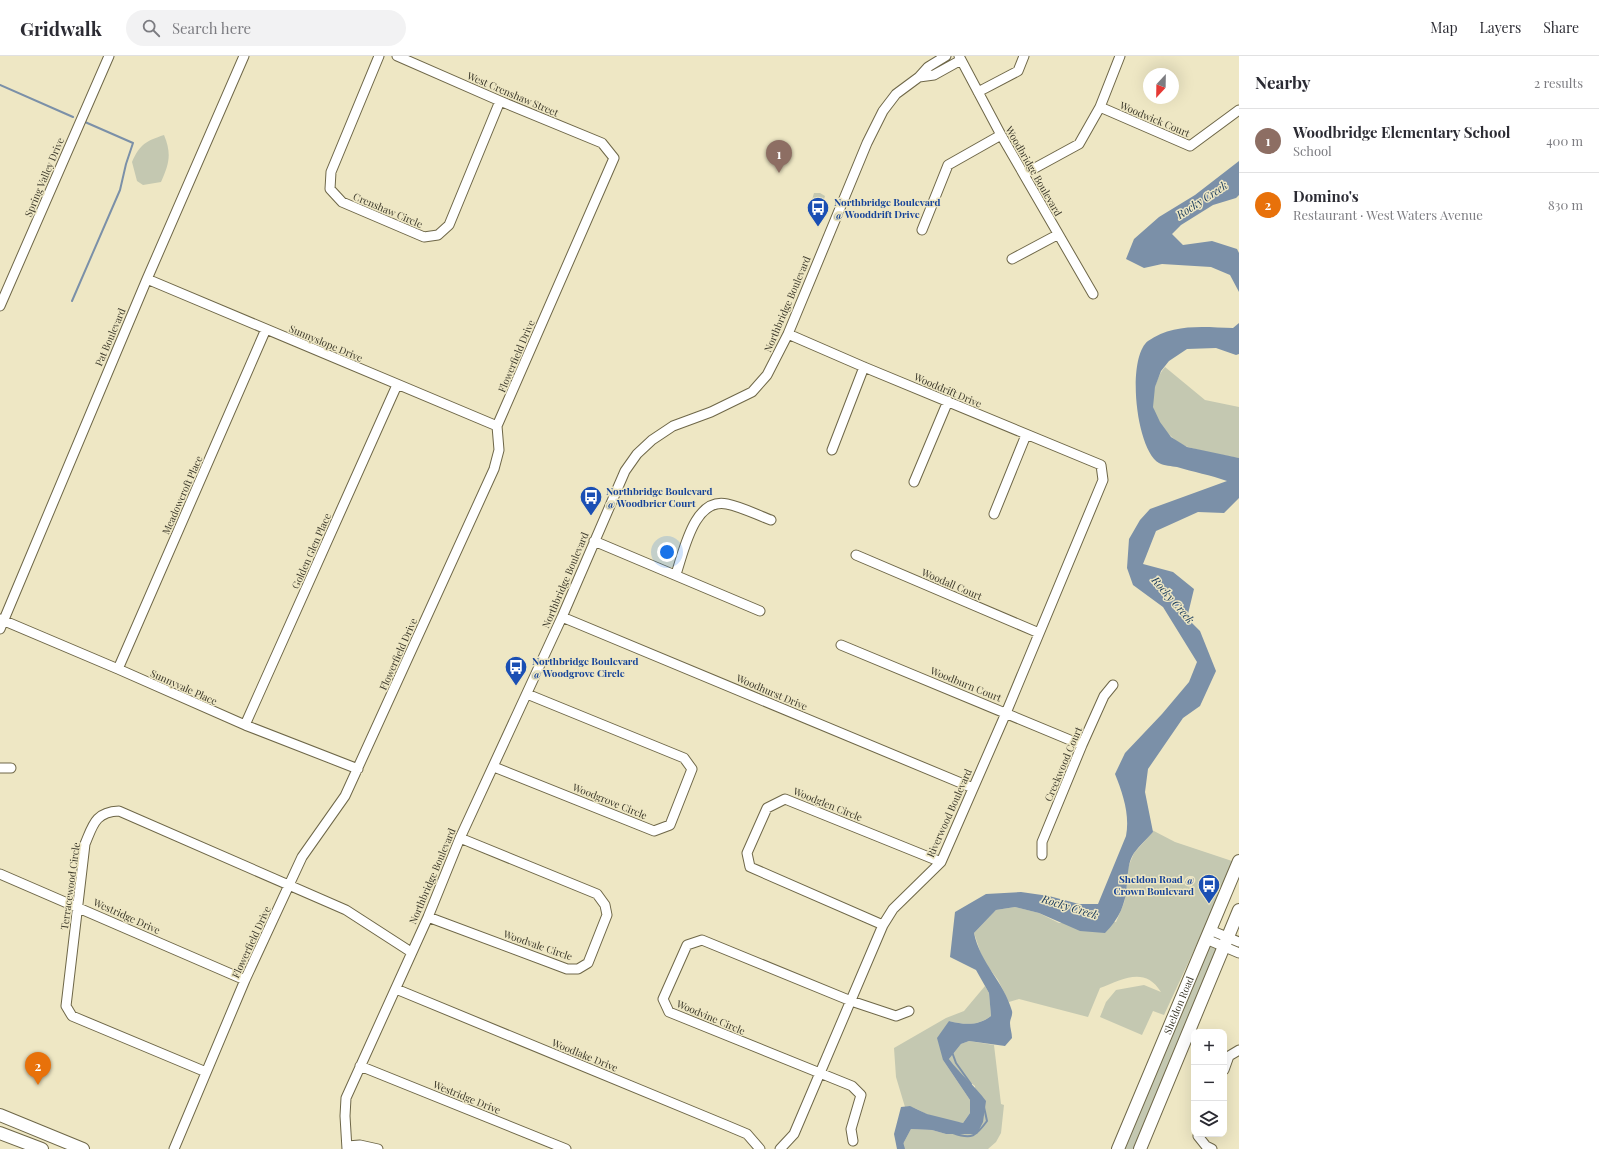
<!DOCTYPE html>
<meta charset="utf-8">
<style>
:root{--surface:#fff;--page:#f2f2f3;--text:#2b2b33;--muted:#7c7c81;--line:#e1e1e2;--accent:#3e51c4}
body{margin:0;font-family:"Playfair Display",serif;background:var(--page);color:var(--text)}
.controls{position:absolute;right:12px;bottom:12px;display:grid;overflow:hidden;border-radius:8px;box-shadow:0 4px 16px #0002}
.controls button{width:36px;height:36px;display:grid;place-items:center;padding:0;border:0;border-bottom:1px solid var(--line);background:var(--surface);color:var(--text);font:20px sans-serif}
.compass{position:absolute;left:1143px;top:12px;width:36px;height:36px;border-radius:50%;background:var(--surface);box-shadow:0 4px 16px #0002;rotate:202deg}
.you{position:absolute;left:667px;top:496px;width:14px;height:14px;margin:-10px;border:3px solid #fff;border-radius:50%;background:#1a73e8;box-shadow:0 0 0 6px #1a73e833}
.badge{display:grid;place-items:center;width:26px;height:26px;border-radius:50%;background:var(--accent);color:#fff;font-size:13px;font-weight:700}
.pin{position:absolute;translate:-50% -33px;filter:drop-shadow(0 1px 2px #0008)}
.pin::after{content:'';position:absolute;top:21px;width:14px;height:12px;background:inherit;clip-path:polygon(0 0,100% 0,50% 100%)}
.list{margin:0;padding:0;list-style:none}
h2{display:flex;justify-content:space-between;align-items:center;height:52px;margin:0;padding:0 16px;font-size:17px}
h2 small{font-size:13px;font-weight:400;color:var(--muted)}
.list li{display:grid;grid-template-columns:26px 1fr auto;gap:12px;align-items:center;box-sizing:border-box;height:64px;padding:0 16px;border-top:1px solid var(--line)}
.list b{display:block;font-size:15px;white-space:nowrap}
.list p{margin:0;font-size:13px;white-space:nowrap;color:var(--muted)}
.list em{font-size:13px;font-style:normal;color:var(--muted)}
.icon{flex:none;width:22px;height:22px;fill:none;stroke:currentColor;stroke-width:2;stroke-linecap:round;stroke-linejoin:round}
.map{position:relative;flex:none;width:1239px;height:1093px;overflow:hidden}
header{display:flex;align-items:center;gap:24px;box-sizing:border-box;height:56px;padding:0 20px;background:var(--surface);border-bottom:1px solid var(--line)}
header strong{font-size:19px}
nav{display:flex;gap:22px;margin-inline-start:auto;font-size:14px}
.search{width:280px;height:36px;background:var(--page);display:flex;align-items:center;gap:10px;box-sizing:border-box;padding:0 14px;border-radius:22px;color:var(--muted);font-size:15px}
main{display:flex}
aside{flex:1;background:var(--surface)}
.map>svg:first-child{display:block}
</style>
<header>
<strong>Gridwalk</strong>
<div class="search"><svg class="icon" aria-label="search" viewBox="0 0 24 24"><circle cx="10" cy="10" r="6"/><path d="M15 15l6 6"/></svg>Search here</div>
<nav><a>Map</a><a>Layers</a><a>Share</a></nav>
</header>
<main>
<div class="map">
<svg width="1239" height="1093" viewBox="0 0 1239 1093">
<rect width="100%" height="100%" fill="#eee7c4"/>
<path fill="#c4c8b1" d="M164 79C172 98 169 108 161 126L143 129 137 125 132 106C140 88 146 85 164 79Z
M814 137H820L825 140 821 153 814 154 810 151Z
M1165 311 1205 344 1239 351V402C1222 399 1204 396 1188 391 1173 386 1156 367 1153 351 1151 339 1157 320 1165 311Z
M1152 774 1175 786 1235 806 1164 959 1153 955 1142 979 1100 961 1106 946 1116 934 1144 929 1161 936C1145 910 1123 923 1100 932L1088 961 1019 943 1009 946 998 924 983 904 974 877 996 854 1015 851 1039 857 1059 867 1116 866 1124 847 1127 829V814L1134 797 1153 776Z
M1211 888 1216 892 1214 901 1138 1093H1125L1202 901Z
M985 930 989 937 991 960C977 970 966 969 949 965L943 1004 970 1044V1057L963 1067C951 1065 940 1063 929 1059 921 1056 914 1049 905 1051L896 1021 894 992 946 962 964 955Z
M969 985 994 989 1001 1048 1004 1049 1001 1077 996 1086 988 1093H904L903 1088 911 1073 932 1074 946 1078H977L975 1030 962 1020 949 1003 961 988Z"/>
<path fill="#7b90a8" d="M1239 105V139L1236 142 1213 149 1181 169 1172 178 1183 189 1212 185 1237 193 1239 197V236L1230 219 1211 211 1162 208 1144 212 1126 203 1134 183 1159 161 1195 139Z
M1239 267V298L1236 299 1216 292 1187 293 1169 305 1161 315 1155 331 1153 351 1160 366 1171 381 1187 391 1239 402V442L1224 457 1198 456 1156 475 1143 508 1173 516 1194 533 1187 562 1200 575 1216 615 1200 650 1183 662 1148 713 1145 736 1153 776C1147 783 1139 790 1134 797 1128 806 1128 817 1127 827 1126 848 1119 863 1105 877L1080 875 1039 857 1015 851 996 854 974 877C980 907 1004 926 1012 955 1013 959 1010 963 1010 967 1010 972 1012 977 1012 982L1005 990 969 985 961 988 949 1003C960 1018 975 1030 986 1045L983 1066 977 1078H946L932 1074 911 1073 903 1088 904 1093H897L894 1078 901 1051 910 1050 927 1058 963 1067 970 1057V1044L943 1004 937 982 949 965C965 969 978 970 991 960L989 937 976 914 950 901 955 856 986 838 1021 836 1049 840 1079 848H1098L1126 780C1130 759 1123 738 1115 718L1125 697 1162 658 1189 626 1197 606 1163 551 1133 529 1127 512 1129 483 1140 464 1150 453 1227 425C1211 419 1193 416 1177 411 1172 410 1164 410 1159 407 1136 394 1126 302 1148 285 1173 267 1204 271 1233 272Z"/>
<g fill="none" stroke-linecap="round" stroke-linejoin="round">
<path stroke="#7b90a8" stroke-width="2" d="M0 29 73 61
M72 245 120 134 126 108 133 87 85 66
M952 996 956 1007 971 1028
M953 1077C972 1084 976 1080 987 1065L984 1051
M902 1086 904 1093"/>
<g stroke="#6e6748" stroke-width="11">
<path id="minor" d="M379 0 331 116 330 133 342 146 424 181 438 179 449 169 500 45
M959 0 1001 79 1093 238
M919 21 934 19 961 4
M978 36 1018 15 1024 0
M1100 51 1190 90 1239 54
M1024 118 1079 88 1100 51 1120 0
M922 174 948 109 1001 79
M1012 203 1057 179
M147 223 497 370
M0 250 109 0
M832 394 864 311
M914 426 948 345
M994 458 1026 379
M594 485 760 555
M856 499 1039 577
M676 518C684 495 694 441 727 448 742 451 757 459 771 464
M562 561 973 732
M0 563 118 613 245 669 358 713
M0 573 147 223 244 0
M841 589 1082 689
M118 613 266 273
M245 669 397 329
M494 711 654 775 670 769 692 713 684 702 527 638
M0 712H11
M1042 799V786L1082 689 1104 640 1113 629
M0 818 245 924
M428 861 567 913H578L588 907 607 859 605 849 597 838 460 782
M883 869 750 811 747 797 767 752 785 743 941 806
M1210 874 1239 886
M1206 883 1239 897
M396 933 728 1070 747 1078 760 1093
M360 1010 566 1093
M1224 1014 1229 1000 1239 994
M206 1016 72 960 66 950 85 788C93 769 95 756 119 755L346 854 411 896
M1199 1078 1198 1080 1206 1090 1212 1093
M853 1085 851 1073 861 1039 852 1030 669 956 663 943 687 889 702 884 851 945 896 960 909 955
M347 1090 360 1089 378 1093
M174 1093 245 924 302 801 345 740 494 413 499 394 497 370 614 102 602 87 500 45 397 0
M347 1093 345 1060 346 1042 428 861 460 782 562 561 625 415 637 398 652 384 673 370 711 356 752 336 767 319 788 278 867 87 883 55 896 38 919 21 928 11 946 0
M780 1093 794 1078 883 869 893 853 941 806 1006 657 1103 424 1101 409 864 311 788 278"/>
</g>
<g stroke="#6e6748" stroke-width="14">
<g id="major">
<path d="M0 1059 83 1093"/>
<path d="M0 1077 42 1093"/>
<path id="s1" d="M1118 1093 1239 805"/>
<path d="M1140 1093 1239 854"/>
</g>
</g>
<use href="#minor" stroke="#fff" stroke-width="9"/>
<use href="#major" stroke="#fff" stroke-width="12"/>
</g>
<defs>
<g id="bus-pin" transform="scale(1.15)"><path d="M0 17L-7.5 6A9.5 9.5 0 1 1 7.5 6Z" fill="#1a4fb4" stroke="#eee7c4"/><path d="M-5-6H5V4H4V6H2V4H-2V6H-4V4H-5ZM-3.5-4V0h7V-4ZM-3.5 1.2v1.5H-2V1.2ZM2 1.2v1.5H3.5V1.2Z" fill="#fff"/></g>
</defs>
<g fill-rule="evenodd">
<use href="#bus-pin" x="818" y="152"/>
<use href="#bus-pin" x="591" y="441"/>
<use href="#bus-pin" x="516" y="611"/>
<use href="#bus-pin" x="1209" y="829"/>
</g>
<g text-anchor="middle" stroke-width="3" stroke-linejoin="round" paint-order="stroke">
<g font-size="10" fill="#3b382a" stroke="#eee7c4">
<text transform="translate(513 38) rotate(23)" y="4">West Crenshaw Street</text>
<text transform="translate(1155 63) rotate(23)" y="4">Woodwick Court</text>
<text transform="translate(1034 115) rotate(60)" y="4">Woodbridge Boulevard</text>
<text transform="translate(44 121) rotate(-67)" y="4">Spring Valley Drive</text>
<text transform="translate(388 154) rotate(23)" y="4">Crenshaw Circle</text>
<text transform="translate(787 248) rotate(-67)" y="4">Northbridge Boulevard</text>
<text transform="translate(110 281) rotate(-67)" y="4">Pat Boulevard</text>
<text transform="translate(326 287) rotate(23)" y="4">Sunnyslope Drive</text>
<text transform="translate(516 300) rotate(-67)" y="4">Flowerfield Drive</text>
<text transform="translate(948 334) rotate(23)" y="4">Wooddrift Drive</text>
<text transform="translate(182 439) rotate(-66)" y="4">Meadowcroft Place</text>
<text transform="translate(311 495) rotate(-66)" y="4">Golden Glen Place</text>
<text transform="translate(565 524) rotate(-67)" y="4">Northbridge Boulevard</text>
<text transform="translate(952 528) rotate(23)" y="4">Woodall Court</text>
<text transform="translate(398 598) rotate(-66)" y="4">Flowerfield Drive</text>
<text transform="translate(966 628) rotate(22)" y="4">Woodburn Court</text>
<text transform="translate(184 631) rotate(24)" y="4">Sunnyvale Place</text>
<text transform="translate(772 636) rotate(23)" y="4">Woodhurst Drive</text>
<text transform="translate(1063 708) rotate(-67)" y="4">Creekwood Court</text>
<text transform="translate(610 745) rotate(22)" y="4">Woodgrove Circle</text>
<text transform="translate(828 748) rotate(22)" y="4">Woodglen Circle</text>
<text transform="translate(949 757) rotate(-66)" y="4">Riverwood Boulevard</text>
<text transform="translate(432 820) rotate(-67)" y="4">Northbridge Boulevard</text>
<text transform="translate(70 830) rotate(-82)" y="4">Terracewood Circle</text>
<text transform="translate(127 860) rotate(24)" y="4">Westridge Drive</text>
<text transform="translate(251 886) rotate(-65)" y="4">Flowerfield Drive</text>
<text transform="translate(538 889) rotate(19)" y="4">Woodvale Circle</text>
<text dy="4" stroke="none"><textPath href="#s1" startOffset="156">Sheldon Road</textPath></text>
<text transform="translate(711 961) rotate(23)" y="4">Woodvine Circle</text>
<text transform="translate(585 999) rotate(22)" y="4">Woodlake Drive</text>
<text transform="translate(467 1041) rotate(22)" y="4">Westridge Drive</text>
</g>
<g font-size="10" font-weight="bold" fill="#164399" stroke="#eee7c4" text-anchor="start">
<text x="834" y="150">Northbridge Boulevard<tspan x="834" dy="12">@ Wooddrift Drive</tspan></text>
<text x="606" y="439">Northbridge Boulevard<tspan x="606" dy="12">@ Woodbrier Court</tspan></text>
<text x="532" y="609">Northbridge Boulevard<tspan x="532" dy="12">@ Woodgrove Circle</tspan></text>
<text x="1194" y="827" text-anchor="end">Sheldon Road @<tspan x="1194" dy="12">Crown Boulevard</tspan></text>
</g>
<g font-size="11" font-style="italic" fill="#16385b" stroke="#eee7c4">
<text transform="translate(1202 144) rotate(-33)" y="4">Rocky Creek</text>
<text transform="translate(1173 544) rotate(49)" y="4">Rocky Creek</text>
<text transform="translate(1070 851) rotate(17)" y="4">Rocky Creek</text>
</g>
</g>
</svg>
<div class="controls">
<button>+</button>
<button>−</button>
<button><svg class="icon" aria-label="layers" viewBox="0 0 24 24"><path d="M12 4l9 5-9 5-9-5zM3 14l9 5 9-5"/></svg></button>
</div>
<svg class="compass" viewBox="-18 -18 36 36"><path d="M0-13l5 13h-10z" fill="#e53935"/><path d="M0 13l5-13h-10z" fill="#7c7c81"/></svg>
<div class="you"></div>
<div class="pin badge" style="left:779px;top:117px;background:#8d6e63">1</div>
<div class="pin badge" style="left:38px;top:1029px;background:#e8710a">2</div>
</div>
<aside>
<h2>Nearby<small>2 results</small></h2>
<ul class="list">
<li><span class="badge" style="background:#8d6e63">1</span><div><b>Woodbridge Elementary School</b><p>School</p></div><em>400 m</em></li>
<li><span class="badge" style="background:#e8710a">2</span><div><b>Domino's</b><p>Restaurant · West Waters Avenue</p></div><em>830 m</em></li>
</ul>
</aside>
</main>
